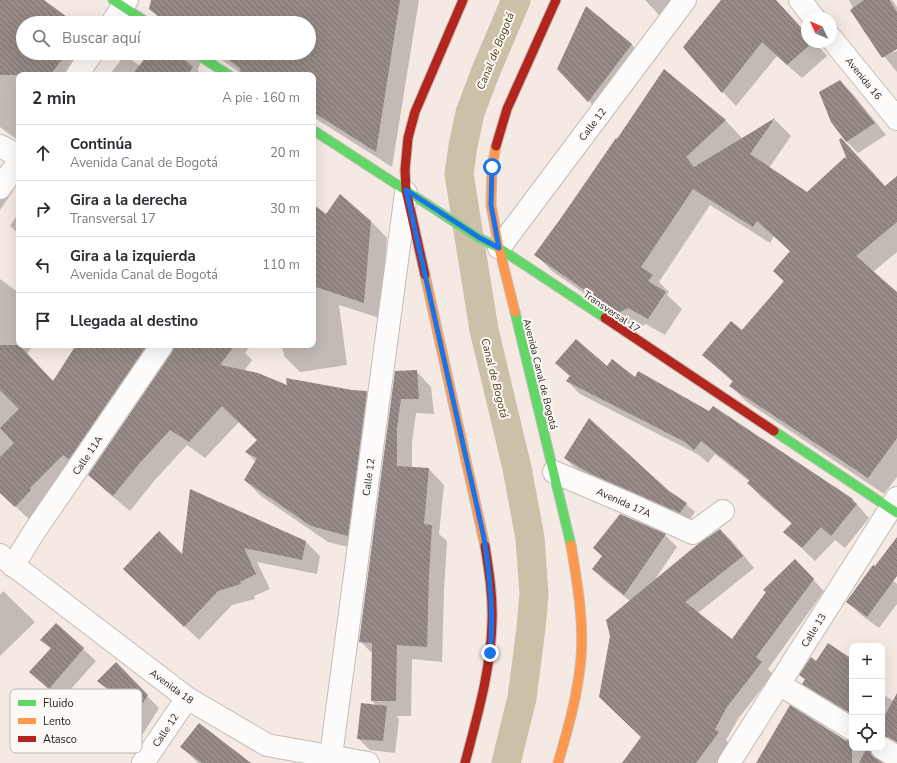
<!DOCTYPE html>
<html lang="es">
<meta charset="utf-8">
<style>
:root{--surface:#fff;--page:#f7f7f7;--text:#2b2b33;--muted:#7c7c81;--line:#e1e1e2}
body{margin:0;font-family:"Nunito Sans",sans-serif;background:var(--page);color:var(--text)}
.controls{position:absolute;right:12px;bottom:12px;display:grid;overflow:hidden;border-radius:8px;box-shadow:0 4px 16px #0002}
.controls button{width:36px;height:36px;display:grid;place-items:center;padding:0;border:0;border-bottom:1px solid var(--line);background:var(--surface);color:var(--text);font:20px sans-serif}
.compass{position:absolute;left:801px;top:12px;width:36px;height:36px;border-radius:50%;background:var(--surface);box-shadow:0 4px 16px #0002;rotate:314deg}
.stop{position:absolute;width:12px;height:12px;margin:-9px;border:3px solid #1a73e8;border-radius:50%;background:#fff}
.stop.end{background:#1a73e8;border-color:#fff;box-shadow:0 1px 4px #0008}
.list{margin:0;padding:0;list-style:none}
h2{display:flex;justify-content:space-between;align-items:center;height:52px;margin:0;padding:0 16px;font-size:17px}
h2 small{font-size:13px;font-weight:400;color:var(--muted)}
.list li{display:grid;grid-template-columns:26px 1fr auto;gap:12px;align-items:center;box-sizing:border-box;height:56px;padding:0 16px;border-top:1px solid var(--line)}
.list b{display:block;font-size:15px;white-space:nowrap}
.list p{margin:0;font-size:13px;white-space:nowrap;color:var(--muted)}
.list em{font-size:13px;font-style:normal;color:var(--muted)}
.icon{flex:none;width:22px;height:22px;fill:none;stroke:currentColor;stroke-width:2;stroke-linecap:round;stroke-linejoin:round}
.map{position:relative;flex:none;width:897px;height:763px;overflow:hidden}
.search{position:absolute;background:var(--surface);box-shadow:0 4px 16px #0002;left:16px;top:16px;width:300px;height:44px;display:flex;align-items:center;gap:10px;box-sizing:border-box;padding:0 14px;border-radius:22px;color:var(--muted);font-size:15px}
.panel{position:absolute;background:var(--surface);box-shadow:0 4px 16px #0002;left:16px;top:72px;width:300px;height:276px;border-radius:8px}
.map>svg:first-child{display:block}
</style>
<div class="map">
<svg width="897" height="763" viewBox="0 0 897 763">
<defs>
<pattern id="building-back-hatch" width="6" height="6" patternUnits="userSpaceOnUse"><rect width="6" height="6" fill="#968b87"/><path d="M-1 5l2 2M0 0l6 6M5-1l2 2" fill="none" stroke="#7a716e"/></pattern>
</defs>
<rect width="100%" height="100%" fill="#f4e9e3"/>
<path fill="#0003" d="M0 0H42L73 23H23V53H91L72 75H19V141L0 127Z
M154 0H419L392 167 313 117V75H243L219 58 201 62 198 69 199 72 204 75H109L125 55 140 66 150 53H309V23H161L160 18 150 9Z
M645 0H676L660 16Z
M722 0H775L807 34V42H814L827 56 802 78 777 56 736 106 723 92Z
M849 0H892L897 7V41L853 8Z
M631 44 649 62 606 119 558 69Z
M897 51V72L883 55Z
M664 71 726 121 743 139 775 120 791 136 769 168 807 193 886 187 897 178V252L873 272 897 293V477L884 494 747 402 730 386 733 382 704 355 742 332 784 282 774 271 791 252 774 236 770 243 710 205 659 282 669 292 667 295 682 309 665 335 646 324 636 329 552 271 535 254 617 140Z
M840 81 852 93 886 135 858 153 846 141Z
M0 178 13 191 0 210Z
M313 205 326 215 371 221 387 238 380 318 339 305 347 365 300 372 284 356 282 345H313Z
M19 212V234L10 226Z
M0 279 19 293V345H33L27 354 54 382 77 345H251L245 353 252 360 244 371 288 387 367 392 383 408 364 551 328 542 261 496 245 480 256 462 246 452 258 441 239 422 205 458 187 445 154 481 130 511 106 491 89 475 175 348 168 354 32 522 0 492Z
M556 363 607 367 635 378 852 499 869 518 845 548 835 540 815 561 785 532 792 524 761 497 748 483 750 482 715 454 708 463 699 455 580 394 567 381 571 377Z
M416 371 431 387 434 414 416 413 412 443V468L429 469 444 485 439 534 447 541 444 592 442 662 412 659 411 716H396L399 719 395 753 370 750 358 738 377 706 372 701 373 654 360 641 396 372Z
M565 458 669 492 686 504 695 512 689 521 599 482 574 467Z
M191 490 306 542 320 556 317 574 257 562 270 589 254 596 255 599 232 605 199 640 139 583 183 556Z
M720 530 732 541 754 568 698 613 732 640 795 561 824 591 768 669 773 674 738 719 726 740 730 744 716 763H624L642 737 630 601 605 581 593 569 665 535 677 547 654 581Z
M893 581 897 584V604L879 628 860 614 848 602Z
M3 591 35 622 0 656V595Z
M56 624 96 661 61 700 31 672 51 649 42 640Z
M852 660V717L814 694 804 684 806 680 801 675 816 662Z
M120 668 159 708 143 734 119 722 107 710 116 697 98 681Z
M882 682 885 685 882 690Z
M882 694 897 703V747L880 759 881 763H757L845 741 852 742V748H882Z
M182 747 249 763H198Z"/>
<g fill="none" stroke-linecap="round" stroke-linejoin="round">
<path stroke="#cbc0a8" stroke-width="29" d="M506 763 522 698 531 628 534 594 530 538 517 468 484 330 459 174 463 146 470 113 485 73 516 0"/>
</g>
<path fill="url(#building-back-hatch)" d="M0 0H44L75 23H23V53H67L50 75H0Z
M151 0H400L376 152 313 112V75H243L241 74 240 69 236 65 218 53H309V23H160L159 17 149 9Z
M721 0H776L807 34V42H813L787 65 762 42 722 93 683 47Z
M864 0H889L897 12V49L882 58 850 10Z
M586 6 632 44 588 102 557 69Z
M149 53H183L184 59 193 67 188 75H132Z
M664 69 726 120 686 157 694 167 775 118 750 154 807 192 845 157 847 159 839 140 841 138 885 186 897 176V222L856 256 897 292V438L868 478 729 386 733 381 702 355 731 321 742 330 784 281 773 271 790 251 757 221 753 227 693 189 641 267 653 275 648 281 666 292 648 319 628 308 618 313 534 255 561 218 616 138 617 139Z
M840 80 875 123 846 142 831 122 819 92Z
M340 194 371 221 364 303 313 286V204L326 214Z
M576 339 607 366 612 359 635 377 638 371 709 411 713 406 853 499 852 500 857 504 831 536 821 527 802 548 783 532 792 523 747 483 750 480 701 441 694 450 685 442 566 381 570 376 555 363Z
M0 345H19L53 381 76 345H147L69 459 63 455 30 488 31 490 15 507 0 493V457L14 443 0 428 19 409 0 390Z
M174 345H235L220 365 258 373 287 385 286 378 352 390 367 391 348 536 311 526 244 480 257 458 245 452 257 440 222 406 189 442 170 430 138 465 113 496 88 475 172 352Z
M417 370 419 399H401L397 428V466L429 468 424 524 432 525 429 576 427 647 397 645 396 701H371L372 643 359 642 395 371Z
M589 418 669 491 687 503 680 513 589 473 564 458Z
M190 489 306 541 302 560 244 548 256 574 240 582 241 584 218 591 184 627 123 569 159 531 182 554Z
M620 514 666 534 624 595 592 569 602 556 593 548Z
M720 529 743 556 685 602 732 639 766 592 763 590 795 559 814 579 756 657 762 662 727 707 715 729 719 732 696 763H622L641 737 599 697 610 636 606 620 698 544Z
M897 537V576L867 617 846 602 873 565 875 566Z
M56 623 84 648 49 689 29 672 51 648 40 640Z
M828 643 852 659V714L802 684 805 679 799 675 811 657 816 661Z
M116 662 148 695 130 723 106 710 116 695 97 681Z
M897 693V742L888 737 882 736V721Z
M361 703 387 706 383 741 357 739Z
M790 705 845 740 852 741V763H756Z
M199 723 251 763H202L180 747Z
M867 748H870L871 754 875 758 883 763H859Z"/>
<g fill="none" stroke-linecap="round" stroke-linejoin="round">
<g stroke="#c4bcb7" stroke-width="24">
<path id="street" d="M800 0 814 18
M112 23 127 0
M831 38 897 119
M77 75 92 53
M0 146 19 156
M0 188 19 161
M499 248 685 0
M554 472 627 503 693 533 723 511
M0 555 187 698 267 745 368 763
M13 566 34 532 162 345
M779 684 852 729
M882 748 897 757
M143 763 187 698
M330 763 406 193
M729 763 897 498"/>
</g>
<g stroke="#c4bcb7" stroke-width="11">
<path id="fast" d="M113 0 148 23
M195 53 229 75
M313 130 479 238 499 248 605 318
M515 312 571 545
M774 431 897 513"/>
</g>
<g stroke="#c4bcb7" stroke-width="11">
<path id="slow" d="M496 146 492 167 491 205 499 248 515 312
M425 275 485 546
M558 763C568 729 578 694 581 658 584 620 577 582 571 545"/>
</g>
<g stroke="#c4bcb7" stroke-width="11">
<path id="jam" d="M496 146 507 109 556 0
M425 275 406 190 405 170 408 138 415 112 463 0
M605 318 774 431
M465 763C477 717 491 670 492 622 493 596 489 571 485 546"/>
</g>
<use href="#street" stroke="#fdfcfb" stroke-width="22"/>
<use href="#fast" stroke="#63d668" stroke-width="9"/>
<use href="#slow" stroke="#ff974d" stroke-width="9"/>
<use href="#jam" stroke="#b3261e" stroke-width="9"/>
</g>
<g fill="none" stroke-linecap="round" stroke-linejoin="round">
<path stroke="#1a73e8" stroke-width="5" d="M490 653C494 614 490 577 484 538L406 190 480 238 499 248 491 205 492 167"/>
</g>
<g text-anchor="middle" stroke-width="4" stroke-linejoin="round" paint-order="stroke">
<g font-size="10" fill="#251e1a" stroke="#fdf9f6">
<text transform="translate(864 78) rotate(51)" y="4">Avenida 16</text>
<text transform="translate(592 124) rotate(-53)" y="4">Calle 12</text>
<text transform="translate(612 311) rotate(34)" y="4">Transversal 17</text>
<text transform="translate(541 374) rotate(76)" y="4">Avenida Canal de Bogotá</text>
<text transform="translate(87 455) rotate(-56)" y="4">Calle 11A</text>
<text transform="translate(368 477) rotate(-82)" y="4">Calle 12</text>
<text transform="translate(624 502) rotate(24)" y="4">Avenida 17A</text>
<text transform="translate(813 630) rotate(-58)" y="4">Calle 13</text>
<text transform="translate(172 686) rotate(36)" y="4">Avenida 18</text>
<text transform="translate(165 730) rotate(-56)" y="4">Calle 12</text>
</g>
<g font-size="11" font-style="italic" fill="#45390f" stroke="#fdf9f6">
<text transform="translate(495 51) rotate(-68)" y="4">Canal de Bogotá</text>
<text transform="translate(495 378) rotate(76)" y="4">Canal de Bogotá</text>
</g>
</g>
<rect x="10" y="689" width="132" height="64" rx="6" fill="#fdf9f6" stroke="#bcb7b4" stroke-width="1"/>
<rect x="18" y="700" width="18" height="6" fill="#63d668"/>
<rect x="18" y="718" width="18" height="6" fill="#ff974d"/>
<rect x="18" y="736" width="18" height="6" fill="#b3261e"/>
<g font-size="11" fill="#251e1a">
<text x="43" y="707">Fluido</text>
<text x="43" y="725">Lento</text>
<text x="43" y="743">Atasco</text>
</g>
</svg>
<div class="controls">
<button>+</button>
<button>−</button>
<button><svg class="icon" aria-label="locate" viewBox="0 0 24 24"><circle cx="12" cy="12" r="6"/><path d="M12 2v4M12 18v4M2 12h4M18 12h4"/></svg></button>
</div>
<svg class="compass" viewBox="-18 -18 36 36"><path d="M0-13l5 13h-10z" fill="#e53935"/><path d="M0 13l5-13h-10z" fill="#7c7c81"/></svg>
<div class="stop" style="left:492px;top:167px"></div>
<div class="stop end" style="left:490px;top:653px"></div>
<div class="search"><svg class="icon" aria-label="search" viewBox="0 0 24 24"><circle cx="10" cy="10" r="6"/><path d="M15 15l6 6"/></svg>Buscar aquí</div>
<section class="panel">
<h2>2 min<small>A pie · 160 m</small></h2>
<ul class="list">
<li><svg class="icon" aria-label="ahead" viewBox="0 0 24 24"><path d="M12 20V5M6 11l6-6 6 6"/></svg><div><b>Continúa</b><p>Avenida Canal de Bogotá</p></div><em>20 m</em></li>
<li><svg class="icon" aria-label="right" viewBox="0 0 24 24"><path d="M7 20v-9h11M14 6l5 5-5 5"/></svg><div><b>Gira a la derecha</b><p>Transversal 17</p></div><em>30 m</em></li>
<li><svg class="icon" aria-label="left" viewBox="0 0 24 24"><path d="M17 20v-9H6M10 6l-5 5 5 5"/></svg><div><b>Gira a la izquierda</b><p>Avenida Canal de Bogotá</p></div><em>110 m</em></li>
<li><svg class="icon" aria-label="arrive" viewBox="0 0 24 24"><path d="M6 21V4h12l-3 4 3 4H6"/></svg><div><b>Llegada al destino</b></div></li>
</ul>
</section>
</div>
